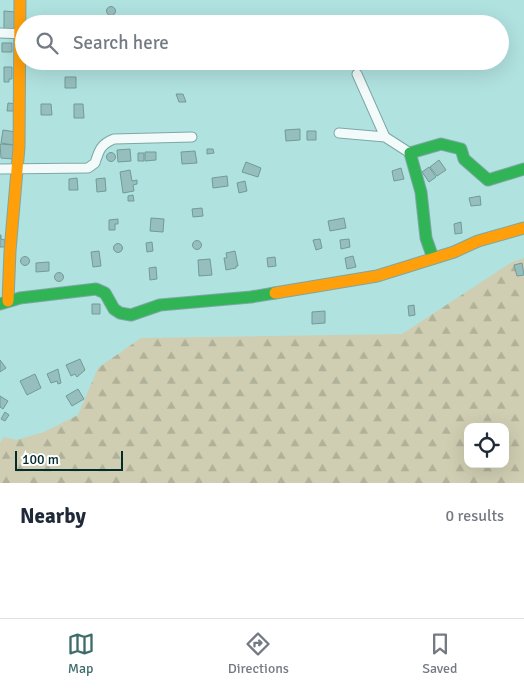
<!DOCTYPE html>
<style>
:root{--surface:#fff;--page:#f6f6f7;--text:#1f2937;--muted:#747a83;--line:#e0e1e3;--accent:#3e6c6a}
body{margin:0;font-family:Signika,sans-serif;background:var(--page);color:var(--text)}
.controls{position:absolute;right:15px;bottom:15px;display:grid;overflow:hidden;border-radius:10px;box-shadow:0 5px 20px #0002}
.controls button{width:45px;height:45px;display:grid;place-items:center;padding:0;border:0;border-bottom:1px solid var(--line);background:var(--surface);color:var(--text);font:25px sans-serif}
.scale{position:absolute;left:15px;bottom:12px;width:108px;box-sizing:border-box;padding-left:5px;border:2px solid #012c2a;border-top:0;font-size:14px;line-height:18px;white-space:nowrap;color:#012c2a;-webkit-text-stroke:4px #fff;paint-order:stroke}
.list{margin:0;padding:0;list-style:none}
h2{display:flex;justify-content:space-between;align-items:center;height:65px;margin:0;padding:0 20px;font-size:21px}
h2 small{font-size:16px;font-weight:400;color:var(--muted)}
.icon{flex:none;width:28px;height:28px;fill:none;stroke:currentColor;stroke-width:2;stroke-linecap:round;stroke-linejoin:round}
.map{position:relative;flex:none;width:524px;height:483px;overflow:hidden}
.search{position:absolute;background:var(--surface);box-shadow:0 5px 20px #0002;left:15px;right:15px;top:15px;height:55px;display:flex;align-items:center;gap:12px;box-sizing:border-box;padding:0 18px;border-radius:28px;color:var(--muted);font-size:19px}
.sheet{height:135px;background:var(--surface)}
nav{display:flex;justify-content:space-around;align-items:center;box-sizing:border-box;height:70px;border-top:1px solid var(--line);background:var(--surface);font-size:14px;color:var(--muted)}
nav a{display:grid;justify-items:center;gap:2px}
nav .on{color:var(--accent)}
.map>svg:first-child{display:block}
</style>
<div class="map">
<svg width="524" height="483" viewBox="0 0 524 483">
<defs>
<pattern id="forest-firs" width="22" height="20" patternUnits="userSpaceOnUse" patternTransform="scale(1.25)"><rect width="22" height="20" fill="#cfceb2"/><path d="M5 1l3.5 6h-7zM16 11l3.5 6h-7z" fill="#b0b199"/></pattern>
</defs>
<rect width="100%" height="100%" fill="#b0e2e0"/>
<path fill="url(#forest-firs)" fill-rule="evenodd" d="M524 258V483H0V443L4 437 16 440 44 432 78 415 98 368 141 338 402 334 512 262ZM468 427H505V464H468Z"/>
<path fill="#96bebc" stroke="#709b9a" d="M106.5 11a4.5 4.5 0 1 1 9 0a4.5 4.5 0 1 1-9 0Z
M4 11 16 12 15 29H4Z
M2 43H12V52H2Z
M4 67H12V79H9V82H4Z
M65 77H76V88H65Z
M176 94H183L186 102H179Z
M8 103 17 104 16 111H7Z
M41 104H51L52 115H41Z
M74 104H83L84 118H74Z
M300 129V140L286 141 285 130Z
M3 130 16 132 14 145 1 143Z
M307 131H316V140H307Z
M0 144 14 145 13 159 1 158Z
M130 149 131 161 118 162 117 150Z
M207 149H213L214 153 207 154Z
M195 151 197 163 182 164 181 152Z
M145 152H156V160L145 161Z
M106.5 157a4.5 4.5 0 1 1 9 0a4.5 4.5 0 1 1-9 0Z
M138 153H144V161H138Z
M439 160 446 170 437 176 430 167Z
M246 162 261 168 258 177 242 172Z
M429 167 436 177 429 182 422 172Z
M401 168 404 179 394 181 392 171Z
M130 170 132 181 137 180V184L133 185 134 191 123 193 120 172Z
M227 176 228 186 213 188 212 178Z
M77 178 78 190H69V179Z
M105 178 106 191 97 192 96 179Z
M245 181 247 191 239 193 237 183Z
M133 195 134 201H128V196Z
M480 196 481 205 471 206 469 198Z
M202 208 203 216 193 217 192 209Z
M151 218 164 219 163 232 150 231Z
M344 218 346 228 330 231 328 221Z
M118 219V224H115V230H109V220Z
M461 222 462 233 455 234 454 224Z
M0 235H1V239L5 240V247H0Z
M320 239 322 248 316 250 313 240Z
M349 239 350 247 341 249 340 240Z
M192.5 245a4.5 4.5 0 1 1 9 0a4.5 4.5 0 1 1-9 0Z
M152 242 153 251 147 252 146 243Z
M113.5 248a4.5 4.5 0 1 1 9 0a4.5 4.5 0 1 1-9 0Z
M99 251 101 266 93 267 91 252Z
M235 251 238 266H236V268L226 270 224 258H227L226 253Z
M353 256 356 267 347 269 345 258Z
M20.5 261a4.5 4.5 0 1 1 9 0a4.5 4.5 0 1 1-9 0Z
M275 257 276 266 268 267 267 258Z
M210 259 212 275 199 276 198 260Z
M49 262V271L36 272V263Z
M522 263 524 275 517 276 514 265Z
M156 267 157 279 150 280 149 268Z
M54.5 277a4.5 4.5 0 1 1 9 0a4.5 4.5 0 1 1-9 0Z
M92 304H100V314H92Z
M414 305 415 315 409 316 408 306Z
M325 311V323L312 324V312Z
M80 359 85 370 77 377 75 374 71 376 66 365Z
M0 360 6 368 0 372Z
M58 369 61 383 58 384 57 381 51 383 47 374Z
M35 374 41 388 27 395 20 381Z
M78 389 84 399 72 406 66 396Z
M0 396 8 401 3 409 0 407Z
M5 412 9 415 5 421 1 419Z"/>
<g fill="none" stroke-linecap="round" stroke-linejoin="round">
<g stroke="#7da7a5" stroke-width="11">
<path id="street" d="M0 33 24 34
M357 74 385 137 410 153
M339 133 385 137
M0 169 88 168 95 163C99 150 101 144 114 139L192 137"/>
</g>
<g stroke="#7da7a5" stroke-width="13">
<path id="fast" d="M433 258 426 238 421 192 410 153 441 144 461 149 464 159 488 180 524 169
M0 304 20 298 96 289 105 293 114 309 120 313 131 315 160 305 251 297 275 293"/>
</g>
<g stroke="#7da7a5" stroke-width="13">
<path id="slow" d="M275 293 377 276 454 252 478 241 524 228
M8 301 10 251 19 147 20 0"/>
</g>
<use href="#street" stroke="#f3fbfa" stroke-width="9"/>
<use href="#fast" stroke="#30b455" stroke-width="11"/>
<use href="#slow" stroke="#ff9f0a" stroke-width="11"/>
</g>
</svg>
<div class="controls">
<button><svg class="icon" aria-label="locate" viewBox="0 0 24 24"><circle cx="12" cy="12" r="6"/><path d="M12 2v4M12 18v4M2 12h4M18 12h4"/></svg></button>
</div>
<div class="scale">100 m</div>
<div class="search"><svg class="icon" aria-label="search" viewBox="0 0 24 24"><circle cx="10" cy="10" r="6"/><path d="M15 15l6 6"/></svg>Search here</div>
</div>
<section class="sheet">
<h2>Nearby<small>0 results</small></h2>
<ul class="list">
</ul>
</section>
<nav>
<a class="on"><svg class="icon" aria-label="map" viewBox="0 0 24 24"><path d="M3 6l6-2 6 2 6-2v14l-6 2-6-2-6 2zM9 4v14M15 6v14"/></svg>Map</a>
<a><svg class="icon" aria-label="directions" viewBox="0 0 24 24"><path d="M12 3l9 9-9 9-9-9zM9 14v-3h6M13 9l2 2-2 2"/></svg>Directions</a>
<a><svg class="icon" aria-label="saved" viewBox="0 0 24 24"><path d="M7 4h10v16l-5-4-5 4z"/></svg>Saved</a>
</nav>
